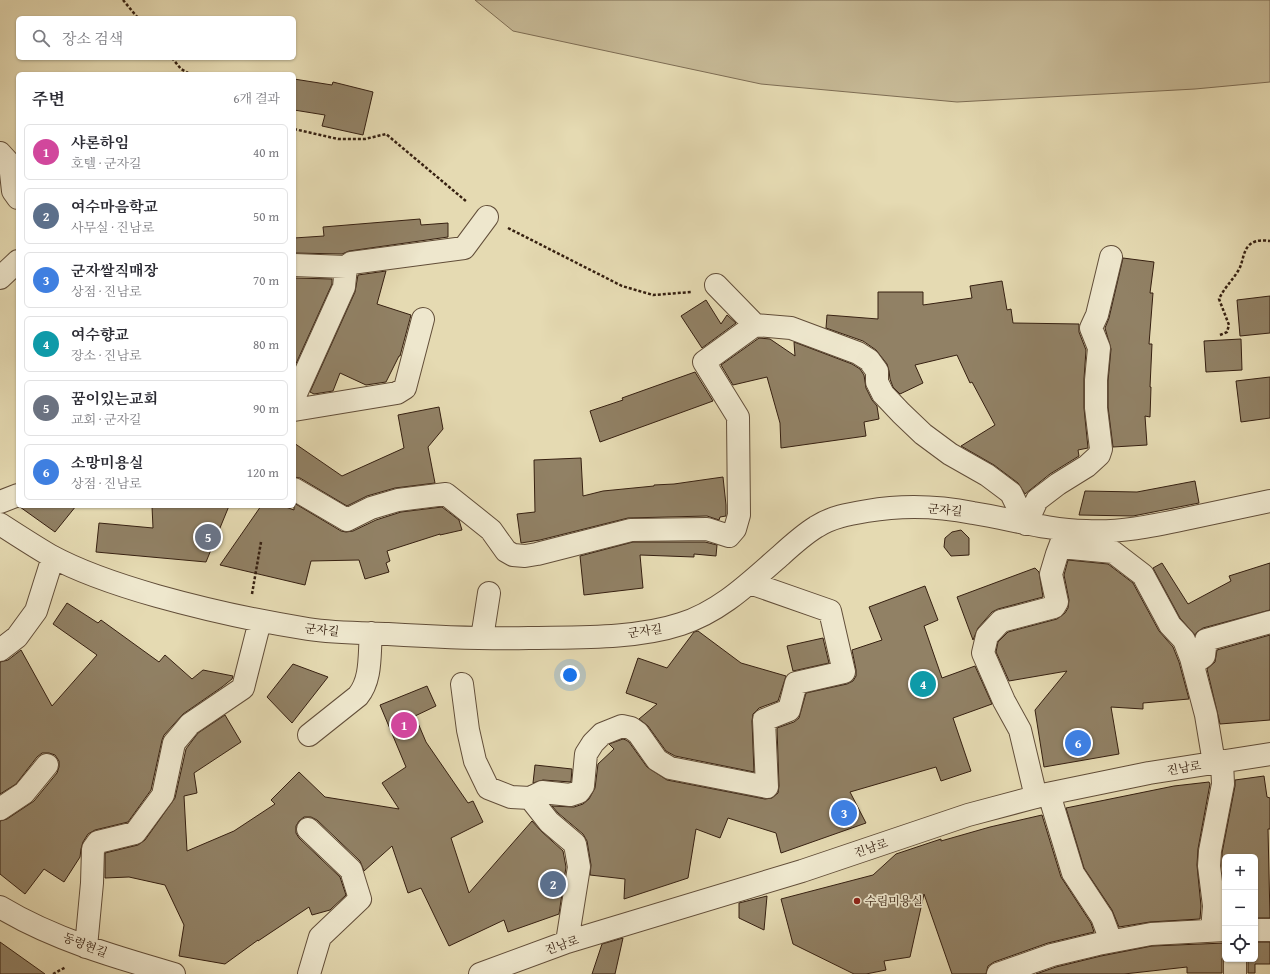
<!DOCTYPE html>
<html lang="ko">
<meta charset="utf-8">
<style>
:root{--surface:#fff;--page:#f2f2f3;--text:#2b2b33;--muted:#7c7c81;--line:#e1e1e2;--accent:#7c3aed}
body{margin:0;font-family:"Gentium Book Plus","Noto Serif KR",serif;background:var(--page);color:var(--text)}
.controls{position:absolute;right:12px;bottom:12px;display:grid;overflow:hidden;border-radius:6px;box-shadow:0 1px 3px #0004}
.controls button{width:36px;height:36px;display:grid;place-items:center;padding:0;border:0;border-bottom:1px solid var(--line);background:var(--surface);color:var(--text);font:20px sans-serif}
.you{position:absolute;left:570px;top:675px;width:14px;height:14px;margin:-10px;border:3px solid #fff;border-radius:50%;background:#1a73e8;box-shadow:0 0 0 6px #1a73e833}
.badge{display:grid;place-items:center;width:26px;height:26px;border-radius:50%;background:var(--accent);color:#fff;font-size:13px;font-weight:700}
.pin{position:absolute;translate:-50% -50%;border:2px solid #fff;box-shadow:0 1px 4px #0006}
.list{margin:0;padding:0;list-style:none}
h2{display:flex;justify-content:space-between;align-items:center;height:52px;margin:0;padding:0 16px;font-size:17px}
h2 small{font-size:13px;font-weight:400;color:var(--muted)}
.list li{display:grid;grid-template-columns:26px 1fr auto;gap:12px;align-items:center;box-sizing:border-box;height:56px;margin:0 8px 8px;padding:0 8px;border:1px solid var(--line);border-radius:6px}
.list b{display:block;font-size:15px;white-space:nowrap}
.list p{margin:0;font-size:13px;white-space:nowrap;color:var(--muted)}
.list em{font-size:13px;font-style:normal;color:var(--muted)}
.icon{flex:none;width:22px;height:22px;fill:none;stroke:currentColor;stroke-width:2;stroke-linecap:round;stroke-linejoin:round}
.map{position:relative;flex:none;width:1270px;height:974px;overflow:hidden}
.search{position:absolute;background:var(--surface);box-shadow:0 1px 3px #0004;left:16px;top:16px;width:280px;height:44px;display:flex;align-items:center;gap:10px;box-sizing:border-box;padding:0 14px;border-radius:6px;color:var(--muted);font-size:15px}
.panel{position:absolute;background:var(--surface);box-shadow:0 1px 3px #0004;left:16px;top:72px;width:280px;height:436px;border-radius:6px}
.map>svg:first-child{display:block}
</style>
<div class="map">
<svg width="1270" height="974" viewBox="0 0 1270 974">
<rect width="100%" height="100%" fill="#e5dab2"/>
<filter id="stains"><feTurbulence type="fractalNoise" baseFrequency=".005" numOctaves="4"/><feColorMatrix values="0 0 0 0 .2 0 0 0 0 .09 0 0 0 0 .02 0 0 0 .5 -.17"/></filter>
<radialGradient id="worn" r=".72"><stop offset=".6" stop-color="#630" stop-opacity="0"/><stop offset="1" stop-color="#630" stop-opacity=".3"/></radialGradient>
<path fill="#c7ba97" stroke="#7e6d54" d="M475 0H1270V82L1195 89 957 102 761 84 513 31Z"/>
<path fill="#918165" stroke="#362011" d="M294 79 332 85 333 82 373 92 363 135 322 126 325 115 294 110Z
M420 219 421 225 448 223V237L349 251 342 254 294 253V238L324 236 323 227Z
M1123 258 1154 262 1150 293H1153L1149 344H1152L1150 387H1151L1150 417 1145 416 1147 445 1113 447 1108 407V381L1111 349 1105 328 1109 318Z
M386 271 377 304 411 315 400 356H399L386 382 366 385 340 373 333 391 314 394 310 392 355 292 358 275Z
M294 278 332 279V284L294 368Z
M1002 281 1007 310 1011 309 1013 323 1079 324V332L1086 350 1084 379V408L1088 448 1078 450 1079 456 1050 474 1025 494 1018 483 994 465 961 446 995 425 972 382 970 383 957 355 915 365 923 383 900 394 893 387 890 379 889 371 887 364 876 350 863 341 826 328 827 315 878 319V292H923V305L972 298 970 286Z
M1270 296V333L1240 336 1237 300Z
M706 300 721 324 727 315 736 323 702 348 681 316Z
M759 338 770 339 795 356 794 342 852 364 860 369 864 375 866 388 872 400 877 406 879 419 864 422 866 436 781 448 780 423 767 377 733 385 721 365Z
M1241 339 1242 370 1206 372 1204 341Z
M695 372 713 401 600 442 590 411 623 400 622 398Z
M1270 377V418L1241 422 1236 381Z
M439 407 443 429 428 447 435 483 395 488 367 496 347 506 300 478 294 477V443L342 476 404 448 398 415Z
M581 458 583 496 603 491 654 486V485L674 484 723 477 726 505V516L720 517 719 520 707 516 628 518 540 540 521 543 517 514 535 512 534 460Z
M1195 481 1199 503 1133 516 1079 515 1085 491 1137 492Z
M294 503 341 531 346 532 353 531 376 520 401 512 442 507 459 520 462 530 440 535V534L387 551 390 561 386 563 389 572 365 579 359 560 311 561 305 585 220 565 261 506H283L294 510Z
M24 506H76L55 532 20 507Z
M152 506H229L206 562 96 552 99 523 153 528Z
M961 530 969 538V555L951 556 944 547 945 538 952 532Z
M633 542H705L717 545 716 556 694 554V557L640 555 643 588 584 595 580 556Z
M1068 560 1108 564 1133 583 1159 631 1173 647 1179 662 1189 699 1143 703V709L1111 707 1119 754 1044 767 1035 710 1067 671 1009 681 996 652 998 642 1008 632 1057 619 1065 613 1068 608 1069 600 1064 575Z
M1162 563 1188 604 1231 581 1229 576 1270 563V610L1203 628 1197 632 1195 635 1180 618 1153 568Z
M1035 568 1039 572 1043 597 998 609 992 612 978 628 973 640 957 597Z
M925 586 938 620 924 626 942 678 975 666 992 704 953 718 971 771 941 781 936 767 850 792 866 823 781 853 776 833 728 818 720 838 696 829 688 878 624 899 625 879 590 875 591 865 587 841 583 834 558 813 552 806 574 807 583 804 589 799 595 788 598 764 614 749 609 744 623 739 626 740 629 742 647 767 667 780 765 799 772 798 778 793 779 786 777 728 794 722 799 718 806 693 847 684 853 681 856 676V670L852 650 882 640 869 607Z
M67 603 98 623 101 620 159 662 165 655 192 679 203 670 233 676 232 679 222 687 183 714 164 735 162 740 151 790 128 822 95 830 88 834 83 842 81 849 80 857 64 882 44 869 25 894 0 874V821L7 819 34 801 57 773 59 767V761L55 755 49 753H42L37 757 16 784 0 794V662L8 660 21 650 52 706 97 655 53 624Z
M698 631 741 663 786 676 778 701 759 708 753 714 752 721 754 772 675 756 666 751 648 726 639 719 657 704 626 693 638 658 667 668 694 632Z
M1270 635V720L1220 724 1207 669 1215 662 1217 650Z
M823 638 829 663 793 671 787 646Z
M293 664 328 677 292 723 267 697Z
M427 686 436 706 415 716 426 742 468 803 473 801 483 822 451 838 469 893 532 821 541 831 563 851 566 867 559 914 508 932 504 920 449 946 421 888 408 893 392 846 364 871 360 861 317 820 311 817H304L299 821 296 826V833L299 838 340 877 346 895 330 910 312 915 309 907 258 941V940L225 964 179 956 184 925 165 885 129 877 105 878V853L138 845 145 840 175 798 186 749 198 733 225 715 241 742 194 773 197 793 184 796 187 851 234 831 275 804 271 800 299 772 325 797 399 809 382 783 406 767 380 705Z
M535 765 572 769 571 782 543 780 533 783Z
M1264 776 1267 797 1270 798V829H1268L1270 918H1255V857H1225V893L1222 866V853L1235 786V780Z
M1209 782 1210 784 1198 849 1197 865 1201 906 1200 919 1150 922 1119 927 1112 910 1084 868 1066 808 1174 786Z
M1042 815 1061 877 1091 923 1094 932 1048 943 994 962 988 966 986 974H952L924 894 910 957 884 961 886 970 866 974H854L793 944 781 899 873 875 896 854 941 839V841L990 827Z
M767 896 764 930 739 918V903Z
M623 938 615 974H592L602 944Z
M0 942 45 974H0Z
M1255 942H1270V964H1255V973H1248V959H1255Z
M1225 943V952L1222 959V973H1187V967L1124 974H1036L1056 967 1101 956 1152 946Z"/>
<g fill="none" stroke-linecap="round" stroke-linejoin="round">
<g stroke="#624e39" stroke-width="24">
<path id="minor" d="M0 153 10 164 13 191 18 198
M294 265 346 267
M0 278 18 261
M716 285 755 325
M294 398 344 287 346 267 351 263 464 248 487 217
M294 410 397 393 405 388 423 319
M294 489 347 520 371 508 398 500 446 494 491 530 506 551 513 555 525 556 537 554 631 530 707 529 729 536 735 529 739 515 738 417 704 362 755 325 791 328 858 353 869 360 877 371V382L883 394 901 413 923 434 950 454 987 475 1011 493 1026 524
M0 502 18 495
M0 524C17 535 34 546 51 556 84 574 122 586 157 596 207 610 257 621 308 629 334 633 361 633 388 634 435 637 482 639 529 638 576 637 636 639 681 624 721 611 749 583 780 556 791 546 803 535 816 527 831 517 849 514 867 511 902 505 938 506 973 513 1011 519 1047 530 1086 531 1119 533 1152 526 1185 519 1213 513 1242 507 1270 501
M1026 524 1037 500 1058 484 1087 466 1099 455 1101 449 1096 408V380L1099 348 1091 328 1097 315 1111 257
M1060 547 1113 552 1143 575 1170 625 1184 640 1191 658 1206 715 1214 763
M482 638 489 593
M0 650 17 637 36 611 53 557
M1193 664 1204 656 1206 640 1270 622
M462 684 468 730 475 761 488 788 511 797 530 798 549 822 575 844 579 867 567 942
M309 735 358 696C372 679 369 654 371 633
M1049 794 1073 873 1102 917 1111 941
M1036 797 1020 730 1004 701 983 653 987 636 1001 621 1054 607 1057 602 1051 574 1057 554 1066 530
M530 798 542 792 570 795 579 792 583 786 586 754 593 743 602 734 622 726 631 728 638 733 657 760 670 768 767 787 764 720 789 710 796 683 844 672 830 611 750 583
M0 809 24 793 47 765
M308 829 351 870 360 899 320 937 309 974
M0 907C53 939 115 957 174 974
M1212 930 1214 906 1209 866 1210 851 1223 784 1222 761
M1255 930H1270
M86 947 92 883 93 849 98 842 135 833 163 795 174 743 190 724 243 688 260 621
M480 974 567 942 802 871 968 815 1047 794 1149 773 1270 754
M998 974 1052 955 1098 944 1151 934 1225 930
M1235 974V959"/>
</g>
<path stroke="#362011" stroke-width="2.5" stroke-dasharray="3 2" stroke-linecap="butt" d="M123 0 138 18
M172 58 181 69 190 74
M294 129 338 139H365L386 134 467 202
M508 228 622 286 653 295 692 292
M1220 335 1227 332 1229 325 1219 299C1224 288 1232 281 1238 271 1244 262 1242 249 1252 243 1257 240 1264 240 1270 241
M252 594 261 542
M53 974 66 967"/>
<use href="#minor" stroke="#eee7cd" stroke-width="22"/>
</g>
<circle fill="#8f2418" stroke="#eee7cd" stroke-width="1.5" cx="857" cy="901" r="4"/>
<g text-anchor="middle" stroke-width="3.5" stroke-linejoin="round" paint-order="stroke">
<g font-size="12" fill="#362011" stroke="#eee7cd">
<text transform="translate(945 510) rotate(5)" y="4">군자길</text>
<text transform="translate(322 630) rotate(6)" y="4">군자길</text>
<text transform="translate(645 631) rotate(-8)" y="4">군자길</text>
<text transform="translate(1184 768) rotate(-9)" y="4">진남로</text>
<text transform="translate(871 848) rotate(-18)" y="4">진남로</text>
<text transform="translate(85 945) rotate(21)" y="4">동령현길</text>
<text transform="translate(562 945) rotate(-19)" y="4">진남로</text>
</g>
<g font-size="12" fill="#362011" stroke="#eee7cd" text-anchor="start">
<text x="865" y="905">수림미용실</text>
</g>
</g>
<rect width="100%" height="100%" filter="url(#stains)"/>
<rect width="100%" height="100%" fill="url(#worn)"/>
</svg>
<div class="controls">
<button>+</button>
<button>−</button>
<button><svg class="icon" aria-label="locate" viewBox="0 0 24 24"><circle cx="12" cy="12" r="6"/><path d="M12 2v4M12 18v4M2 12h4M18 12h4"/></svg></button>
</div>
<div class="you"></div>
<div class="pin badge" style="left:404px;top:725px;background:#d1479c">1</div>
<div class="pin badge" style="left:553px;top:884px;background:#5c6f8a">2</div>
<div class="pin badge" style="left:844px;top:813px;background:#3f7fe0">3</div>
<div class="pin badge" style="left:923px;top:684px;background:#0f9aa8">4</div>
<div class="pin badge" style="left:208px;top:537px;background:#6b7280">5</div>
<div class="pin badge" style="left:1078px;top:743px;background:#3f7fe0">6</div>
<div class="search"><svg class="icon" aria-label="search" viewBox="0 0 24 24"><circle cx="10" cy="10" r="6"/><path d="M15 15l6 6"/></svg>장소 검색</div>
<section class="panel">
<h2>주변<small>6개 결과</small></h2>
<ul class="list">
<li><span class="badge" style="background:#d1479c">1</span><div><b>샤론하임</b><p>호텔 · 군자길</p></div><em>40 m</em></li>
<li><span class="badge" style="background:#5c6f8a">2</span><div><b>여수마음학교</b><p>사무실 · 진남로</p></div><em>50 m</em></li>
<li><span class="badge" style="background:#3f7fe0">3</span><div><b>군자쌀직매장</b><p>상점 · 진남로</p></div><em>70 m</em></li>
<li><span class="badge" style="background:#0f9aa8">4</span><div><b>여수향교</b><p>장소 · 진남로</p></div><em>80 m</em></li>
<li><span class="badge" style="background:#6b7280">5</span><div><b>꿈이있는교회</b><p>교회 · 군자길</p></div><em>90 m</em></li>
<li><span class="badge" style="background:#3f7fe0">6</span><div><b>소망미용실</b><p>상점 · 진남로</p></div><em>120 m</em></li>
</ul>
</section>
</div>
